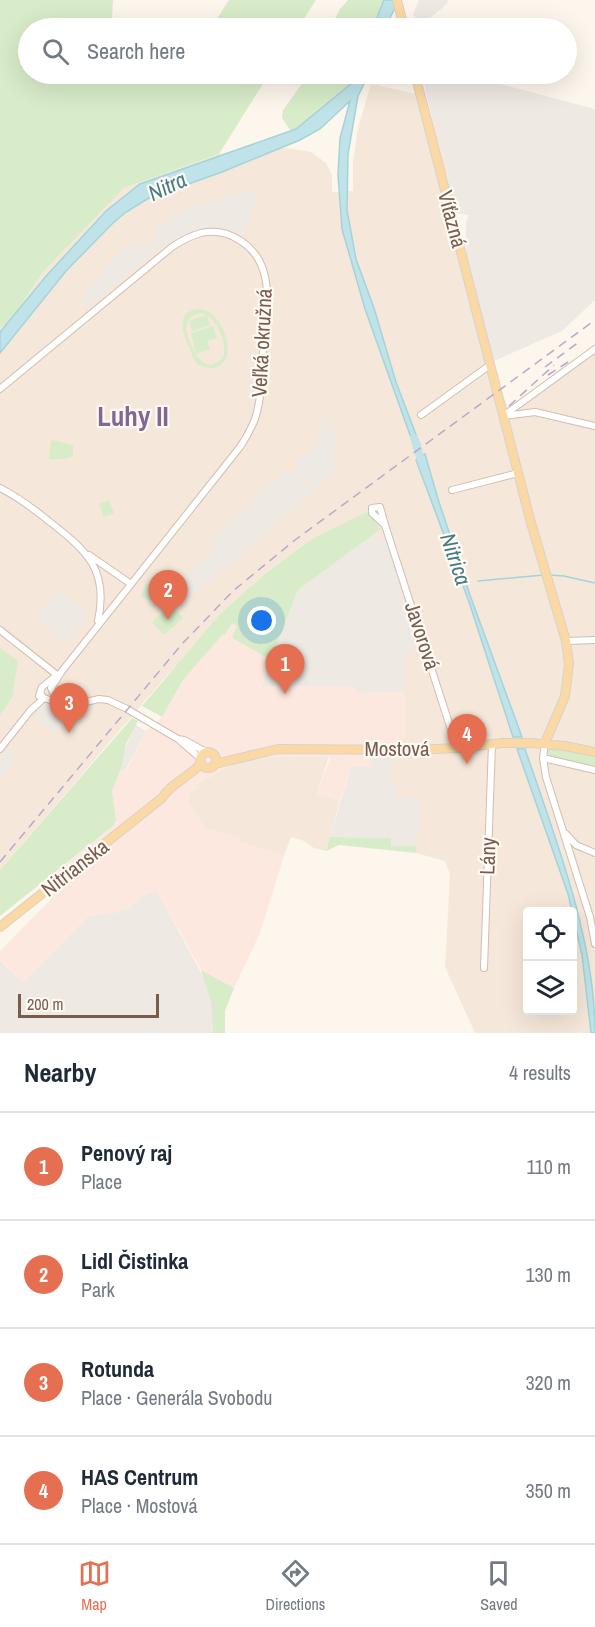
<!DOCTYPE html>
<meta charset="utf-8">
<style>
:root{--surface:#fff;--page:#f6f6f7;--text:#1f2937;--muted:#747a83;--line:#e0e1e3;--accent:#e76f51}
body{margin:0;font-family:"Archivo Narrow",sans-serif;background:var(--page);color:var(--text)}
.controls{position:absolute;right:18px;bottom:18px;display:grid;overflow:hidden;border-radius:6px;box-shadow:0 6px 24px #0002}
.controls button{width:54px;height:54px;display:grid;place-items:center;padding:0;border:0;border-bottom:2px solid var(--line);background:var(--surface);color:var(--text);font:30px sans-serif}
.scale{position:absolute;left:18px;bottom:15px;width:141px;box-sizing:border-box;padding-left:6px;border:3px solid #7a5c4d;border-top:0;font-size:16px;line-height:21px;white-space:nowrap;color:#7a5c4d;-webkit-text-stroke:4px #fffaf3;paint-order:stroke}
.you{position:absolute;left:262px;top:621px;width:21px;height:21px;margin:-15px;border:4px solid #fff;border-radius:50%;background:#1a73e8;box-shadow:0 0 0 9px #1a73e833}
.badge{display:grid;place-items:center;width:39px;height:39px;border-radius:50%;background:var(--accent);color:#fff;font-size:20px;font-weight:700}
.pin{position:absolute;translate:-50% -50px;filter:drop-shadow(0 2px 3px #0008)}
.pin::after{content:'';position:absolute;top:32px;width:21px;height:18px;background:inherit;clip-path:polygon(0 0,100% 0,50% 100%)}
.list{margin:0;padding:0;list-style:none}
h2{display:flex;justify-content:space-between;align-items:center;height:78px;margin:0;padding:0 24px;font-size:26px}
h2 small{font-size:20px;font-weight:400;color:var(--muted)}
.list li{display:grid;grid-template-columns:39px 1fr auto;gap:18px;align-items:center;box-sizing:border-box;height:108px;padding:0 24px;border-top:2px solid var(--line)}
.list b{display:block;font-size:22px;white-space:nowrap}
.list p{margin:0;font-size:20px;white-space:nowrap;color:var(--muted)}
.list em{font-size:20px;font-style:normal;color:var(--muted)}
.icon{flex:none;width:33px;height:33px;fill:none;stroke:currentColor;stroke-width:2;stroke-linecap:round;stroke-linejoin:round}
.map{position:relative;flex:none;width:595px;height:1033px;overflow:hidden}
.search{position:absolute;background:var(--surface);box-shadow:0 6px 24px #0002;left:18px;right:18px;top:18px;height:66px;display:flex;align-items:center;gap:15px;box-sizing:border-box;padding:0 21px;border-radius:33px;color:var(--muted);font-size:22px}
.sheet{height:510px;background:var(--surface)}
nav{display:flex;justify-content:space-around;align-items:center;box-sizing:border-box;height:84px;border-top:2px solid var(--line);background:var(--surface);font-size:16px;color:var(--muted)}
nav a{display:grid;justify-items:center;gap:3px}
nav .on{color:var(--accent)}
.map>svg:first-child{display:block}
</style>
<div class="map">
<svg width="595" height="1033" viewBox="0 0 595 1033">
<rect width="100%" height="100%" fill="#fdf6ec"/>
<path fill="#f5e8da" fill-rule="evenodd" d="M371 84 416 94 423 92 428 115 435 119 448 169 447 183 493 355 498 383 508 408 510 409 595 348V1033H475L445 967 450 874 445 861 416 853 419 798H396L392 783V754L400 739 405 737V653L422 649 374 534 381 529 322 535 312 539 270 570 168 674 0 870V329L18 310 43 272 124 188 219 154 287 148 311 152 326 163 332 175V192L353 191V161L358 128ZM528 912H572V1011H528Z
M329 756 317 793 340 801 326 851 314 848 304 841 291 837 284 856 240 842V838L205 828 187 801 190 792 197 784 231 765 265 757Z"/>
<path fill="#fde8e0" d="M232 623 238 626 232 638 271 660 261 686 358 687 357 693 405 692V737L400 739 392 756H372V767H351L340 801 317 793 330 758 329 756 265 757 247 760 231 765 197 784 199 788 190 792 187 801 205 828 240 838V842L284 856 260 933 234 988 201 970 156 889 140 898 127 909 118 912 88 916 23 982 0 959V951L52 898 48 893 47 880 113 826 116 820 112 791 121 769 126 771 146 731 162 717 183 680 223 633 226 634Z"/>
<path fill="#efe9e4" d="M419 0H448L447 4 423 24 413 15Z
M422 74H462L595 109V300L562 331 494 361 466 254V222L469 215 455 213 447 183 448 169 435 120 431 115Z
M260 191 244 235 238 236 212 229 195 232 170 246 167 243 87 307 80 299 119 253 136 240 143 249 159 237 154 228 186 208 238 193Z
M328 420 340 451 330 455 339 468 233 563 228 565 179 608 167 594 166 587 172 580 185 575 214 549 209 542 255 501 253 498 285 470 290 475 299 468V459L322 440 317 424Z
M374 534 377 539 388 542 422 649 405 653V692L357 693V687L261 686 298 590Z
M58 589 89 614 65 642 35 618Z
M47 701 68 717 55 732 33 715 43 703Z
M135 725 146 731 125 771 121 769 123 754Z
M8 749 16 757 2 775 0 773V758Z
M372 756H392V783H397L396 798H419L417 846H390V838L330 837 351 767H372Z
M156 889 206 982 211 1002 213 1033H0V960L23 982 88 916 118 912 127 909 140 898Z"/>
<path fill="#d8ecc9" fill-rule="evenodd" d="M0 0H113L112 17 126 28H28V74H269L219 154 124 188 43 272 18 310 0 329Z
M229 0H316L298 28H211Z
M348 0H384L373 28H330L340 9Z
M309 74H356L352 83 296 129 290 130 282 118 283 110Z
M199 309C223 309 242 364 213 368 209 368 203 367 199 365 194 362 192 355 190 349 183 334 174 311 199 309ZM200 313C216 315 228 342 223 357 209 373 199 361 192 347 186 333 180 318 200 313Z
M207 315 210 325 192 331 189 321Z
M213 326 217 338 207 341 210 349 196 354 191 333Z
M51 440 73 445V456L64 459H49Z
M109 500 114 513 104 517 99 504Z
M367 512 381 529 298 590 271 660 232 638 237 626 232 623 225 635 223 634 183 680 162 717 142 706 219 615 270 570 312 539Z
M147 583 157 588 152 601 141 596Z
M171 605 183 618 164 635 152 622Z
M0 648 18 661 12 698 0 715Z
M132 718 138 721 126 744 121 769 112 791 116 820 113 826 0 916V870Z
M547 746 595 757V768L546 757Z
M330 837 391 838V846H417L416 853 339 845 326 851Z
M201 970 234 988 225 1011V1033H213L211 1002Z"/>
<path fill="#bfe3e8" stroke="#a5d3da" stroke-width="1.5" d="M384 0H399L385 28H373Z
M356 74H369L358 96 348 154 347 210 356 259 374 308 396 382 420 445 415 449 365 309 342 229 338 175 340 138 350 101 320 129 300 140 222 172 149 198 126 212 112 224 66 271 0 353V332L47 275 106 211 140 184 296 129 352 83Z
M425 454 438 499 470 595 522 737H513L469 602 416 460Z
M517 749H525C555 837 595 939 595 1033H591L582 955 568 894Z"/>
<g fill="none" stroke-linecap="round" stroke-linejoin="round">
<path stroke="#a5d3da" stroke-width="1.5" d="M549 575 564 576 595 583
M478 581 544 575"/>
<path stroke="#bfe3e8" stroke-width="8" d="M414 438 423 466"/>
<g stroke="#d1beb0" stroke-width="8">
<path id="minor" d="M0 389 172 247C181 241 190 236 201 233 229 227 257 246 264 273 271 297 265 326 263 351 262 373 262 397 255 419 251 429 246 438 240 447L62 671 51 688 55 696 66 706
M421 415 490 365
M503 416 595 349
M504 416 535 412 595 426
M0 488C18 497 34 509 50 522 87 551 109 570 98 621
M452 490 518 473
M385 525 372 513V508L380 507 385 525 457 748
M89 555 131 584
M0 630 57 675
M566 641 595 640
M40 693 44 698 68 706 99 699 108 700 127 709 178 739 201 759
M39 696 42 687 57 675
M178 739 184 740 206 752
M545 743 543 758 546 777 590 917 595 944
M0 749 30 711 44 698
M543 758 595 770
M566 834 576 845 595 853
M484 968 492 744"/>
</g>
<g stroke="#dad1cd" stroke-width="10">
<path id="major" d="M397 0 404 28
M415 74 531 523 566 641 569 664 565 696 545 743
M200 760a8 8 0 1 1 16 0a8 8 0 1 1-16 0Z
M215 764 278 749 413 750 457 748 503 743H531L565 746 595 752
M0 927 162 798C171 783 190 777 201 763"/>
</g>
<use href="#minor" stroke="#fff" stroke-width="6"/>
<use href="#major" stroke="#fbd9a5" stroke-width="8"/>
<path stroke="#b9a8c9" stroke-width="1.5" stroke-dasharray="9 6" stroke-linecap="butt" d="M545 367 579 342
M548 375 568 362
M509 406 554 365
M0 862 182 644 233 591 295 540 595 320"/>
</g>
<g text-anchor="middle" stroke-width="4.5" stroke-linejoin="round" paint-order="stroke">
<g font-size="21" fill="#7a5c4d" stroke="#fffaf3">
<text transform="translate(452 219) rotate(75)" y="7">Víťazná</text>
<text transform="translate(262 343) rotate(-87)" y="7">Veľká okružná</text>
<text transform="translate(422 636) rotate(72)" y="7">Javorová</text>
<text x="397" y="756">Mostová</text>
<text transform="translate(488 856) rotate(-88)" y="7">Lány</text>
<text transform="translate(75 868) rotate(-38)" y="7">Nitrianska</text>
</g>
<g font-size="22" font-style="italic" fill="#437c86" stroke="#fffaf3">
<text transform="translate(167 186) rotate(-25)" y="8">Nitra</text>
<text transform="translate(456 559) rotate(71)" y="8">Nitrica</text>
</g>
<g font-size="27" font-weight="bold" fill="#846695" stroke="#fffaf3">
<text x="133" y="426">Luhy II</text>
</g>
</g>
</svg>
<div class="controls">
<button><svg class="icon" aria-label="locate" viewBox="0 0 24 24"><circle cx="12" cy="12" r="6"/><path d="M12 2v4M12 18v4M2 12h4M18 12h4"/></svg></button>
<button><svg class="icon" aria-label="layers" viewBox="0 0 24 24"><path d="M12 4l9 5-9 5-9-5zM3 14l9 5 9-5"/></svg></button>
</div>
<div class="scale">200 m</div>
<div class="you"></div>
<div class="pin badge" style="left:285px;top:694px">1</div>
<div class="pin badge" style="left:168px;top:620px">2</div>
<div class="pin badge" style="left:69px;top:733px">3</div>
<div class="pin badge" style="left:467px;top:764px">4</div>
<div class="search"><svg class="icon" aria-label="search" viewBox="0 0 24 24"><circle cx="10" cy="10" r="6"/><path d="M15 15l6 6"/></svg>Search here</div>
</div>
<section class="sheet">
<h2>Nearby<small>4 results</small></h2>
<ul class="list">
<li><span class="badge">1</span><div><b>Penový raj</b><p>Place</p></div><em>110 m</em></li>
<li><span class="badge">2</span><div><b>Lidl Čistinka</b><p>Park</p></div><em>130 m</em></li>
<li><span class="badge">3</span><div><b>Rotunda</b><p>Place · Generála Svobodu</p></div><em>320 m</em></li>
<li><span class="badge">4</span><div><b>HAS Centrum</b><p>Place · Mostová</p></div><em>350 m</em></li>
</ul>
</section>
<nav>
<a class="on"><svg class="icon" aria-label="map" viewBox="0 0 24 24"><path d="M3 6l6-2 6 2 6-2v14l-6 2-6-2-6 2zM9 4v14M15 6v14"/></svg>Map</a>
<a><svg class="icon" aria-label="directions" viewBox="0 0 24 24"><path d="M12 3l9 9-9 9-9-9zM9 14v-3h6M13 9l2 2-2 2"/></svg>Directions</a>
<a><svg class="icon" aria-label="saved" viewBox="0 0 24 24"><path d="M7 4h10v16l-5-4-5 4z"/></svg>Saved</a>
</nav>
